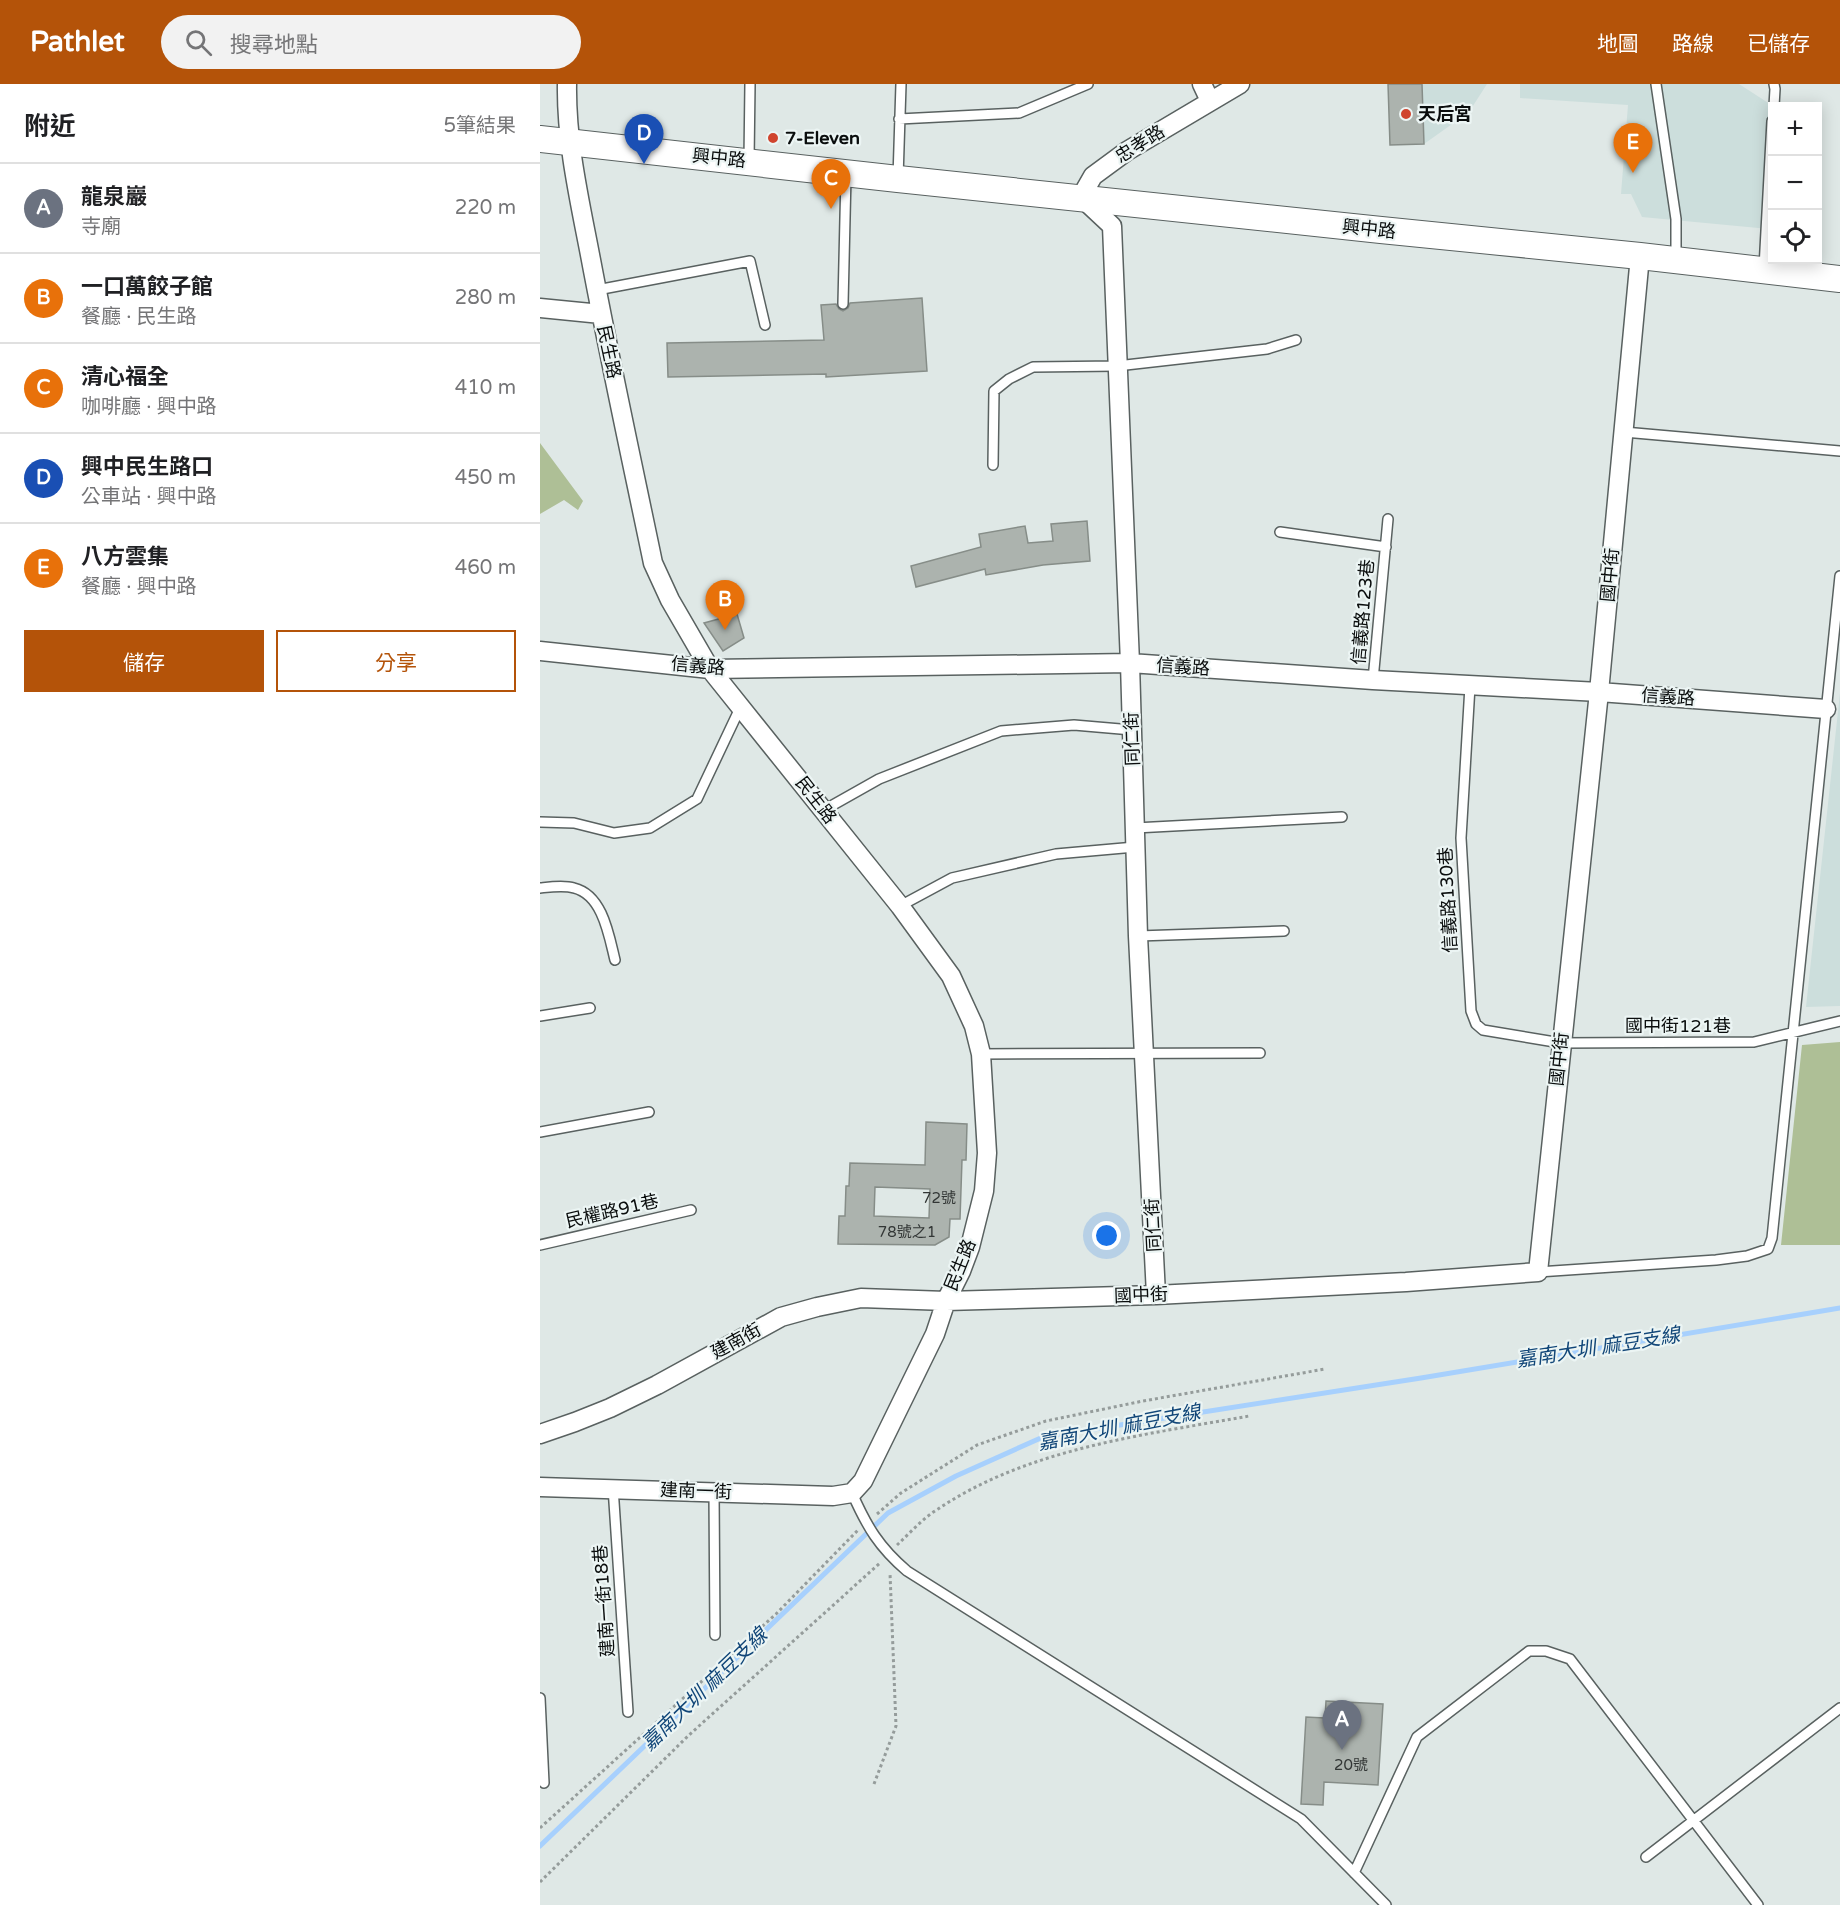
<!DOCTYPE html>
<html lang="zh-TW">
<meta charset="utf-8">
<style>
:root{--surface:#fff;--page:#f2f2f2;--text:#202124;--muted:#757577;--line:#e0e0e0;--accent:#b45309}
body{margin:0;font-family:"Varela Round","Noto Sans TC",sans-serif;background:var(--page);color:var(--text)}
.controls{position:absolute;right:18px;top:18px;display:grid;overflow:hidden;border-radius:0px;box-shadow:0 3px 15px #0003}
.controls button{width:54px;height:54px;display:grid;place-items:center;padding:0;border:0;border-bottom:2px solid var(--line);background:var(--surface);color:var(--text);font:30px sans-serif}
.you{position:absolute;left:567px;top:1152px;width:21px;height:21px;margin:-15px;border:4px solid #fff;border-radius:50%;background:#1a73e8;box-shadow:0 0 0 9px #1a73e833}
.badge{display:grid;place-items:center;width:39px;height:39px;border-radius:50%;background:var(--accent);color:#fff;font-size:20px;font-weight:700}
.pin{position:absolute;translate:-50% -50px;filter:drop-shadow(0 2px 3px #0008)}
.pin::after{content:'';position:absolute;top:32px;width:21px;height:18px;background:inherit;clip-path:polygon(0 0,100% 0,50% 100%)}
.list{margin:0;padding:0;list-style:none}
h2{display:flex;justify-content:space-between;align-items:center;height:78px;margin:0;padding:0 24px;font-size:26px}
h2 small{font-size:20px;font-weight:400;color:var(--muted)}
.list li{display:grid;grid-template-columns:39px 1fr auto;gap:18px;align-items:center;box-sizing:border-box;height:90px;padding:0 24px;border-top:2px solid var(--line)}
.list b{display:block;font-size:22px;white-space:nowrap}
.list p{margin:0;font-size:20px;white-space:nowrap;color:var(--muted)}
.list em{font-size:20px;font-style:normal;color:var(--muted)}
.actions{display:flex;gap:12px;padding:18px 24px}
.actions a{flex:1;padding:14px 0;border:2px solid var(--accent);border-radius:0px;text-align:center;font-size:21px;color:var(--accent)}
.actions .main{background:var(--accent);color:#fff}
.icon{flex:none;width:33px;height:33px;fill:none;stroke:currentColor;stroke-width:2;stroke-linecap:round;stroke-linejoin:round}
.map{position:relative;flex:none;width:1300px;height:1821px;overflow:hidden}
header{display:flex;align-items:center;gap:36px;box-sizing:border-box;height:84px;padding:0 30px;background:var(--accent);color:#fff}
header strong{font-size:28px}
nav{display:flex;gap:33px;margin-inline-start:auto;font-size:21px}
.search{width:420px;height:54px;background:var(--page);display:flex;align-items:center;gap:15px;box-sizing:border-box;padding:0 21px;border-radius:33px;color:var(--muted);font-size:22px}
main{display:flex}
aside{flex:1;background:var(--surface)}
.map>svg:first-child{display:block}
</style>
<header>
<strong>Pathlet</strong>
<div class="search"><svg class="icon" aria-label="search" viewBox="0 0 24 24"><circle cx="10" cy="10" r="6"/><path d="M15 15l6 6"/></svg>搜尋地點</div>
<nav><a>地圖</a><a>路線</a><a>已儲存</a></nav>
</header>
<main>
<aside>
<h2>附近<small>5筆結果</small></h2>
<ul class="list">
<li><span class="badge" style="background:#6b7280">A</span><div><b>龍泉巖</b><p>寺廟</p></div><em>220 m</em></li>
<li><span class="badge" style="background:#e8710a">B</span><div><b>一口萬餃子館</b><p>餐廳 · 民生路</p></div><em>280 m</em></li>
<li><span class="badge" style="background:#e8710a">C</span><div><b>清心福全</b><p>咖啡廳 · 興中路</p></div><em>410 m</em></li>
<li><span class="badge" style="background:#1a4fb4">D</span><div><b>興中民生路口</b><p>公車站 · 興中路</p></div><em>450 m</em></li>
<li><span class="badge" style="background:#e8710a">E</span><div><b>八方雲集</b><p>餐廳 · 興中路</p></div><em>460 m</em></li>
</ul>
<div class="actions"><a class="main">儲存</a><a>分享</a></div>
</aside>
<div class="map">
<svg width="1300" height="1821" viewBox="0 0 1300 1821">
<rect width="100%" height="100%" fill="#dfe8e6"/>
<path fill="#ccdedc" d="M882 0H947L929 28 884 60Z
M980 0H1199L1233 22 1232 120 1229 145 1102 133 1091 110H1081L1088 21 980 14Z
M1300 609V922L1266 923Z"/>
<path fill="#aebf96" d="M0 359 43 417 38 426 24 416 0 430Z
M1300 958V1161H1241L1262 961Z"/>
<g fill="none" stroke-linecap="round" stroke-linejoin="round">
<path stroke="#a7d0fd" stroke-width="5" d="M0 1762 348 1429 416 1392 503 1353 881 1294 1300 1224"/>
</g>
<path fill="#acb3ae" stroke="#868d88" stroke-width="1.5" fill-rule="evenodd" d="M848 0H882L884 60 850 61Z
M382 214 387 287 286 293V290L128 293 127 259 284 256 281 221 296 220 299 225 303 227 308 224 310 219Z
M547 437 550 477 503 481 446 491 445 485 376 503 371 482 441 463 439 450 485 442 488 459 513 457 511 440Z
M197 530 204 554 183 567 164 539Z
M386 1038 427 1040 426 1076H422L420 1135H410L409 1153 395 1161 298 1160 299 1132H305L306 1102H309L310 1079 385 1081ZM335 1103 390 1105 389 1134 334 1132Z
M786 1617 843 1620 838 1701 784 1698 783 1721 761 1720 766 1633 785 1634Z"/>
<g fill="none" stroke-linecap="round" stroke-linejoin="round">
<g stroke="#596160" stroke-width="12">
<path id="service" d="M1116 0 1136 135V173
M1234 0 1235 5 1234 22
M359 35 479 29 548 0
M209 76 210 0
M358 94 361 0
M1224 184 1232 37
M57 206 210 177 225 241
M303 220 306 91
M1084 348 1300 367
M453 381 454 307 469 295 493 283 577 282 727 265 756 256
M740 448 846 463
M833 596 848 435
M930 602 921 754 931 927 936 940 943 946 1021 959 1214 958 1300 937
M284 726 339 695 461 647 534 641 592 646
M0 738 34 739 74 749 110 744 157 715 201 622
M595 744 802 733
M0 804C10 803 24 801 34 804 63 811 69 852 75 876
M360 822 412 794 516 770 595 763
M598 852 744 847
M0 932 50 924
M441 970 720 969
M0 1048 109 1028
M0 1161 151 1126
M998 1188 1176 1176 1207 1172 1228 1165 1232 1154 1300 492
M73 1403 88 1628
M174 1408 175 1551
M312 1409C327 1443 339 1463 367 1487L761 1735 846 1821
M0 1614 4 1699
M1106 1773 1300 1624
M814 1789 877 1653 989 1567H1006L1030 1575 1218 1821"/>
</g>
<g stroke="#596160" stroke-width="21">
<path id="minor" d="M662 0 670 17
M0 224 61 230
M0 567 170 585 590 579 833 596 1059 608 1286 625
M616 1211 598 852 590 579 572 142 541 113 553 92 587 67 700 0
M0 1350 35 1338 70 1324 117 1301 241 1233 277 1223 321 1214 406 1217 616 1211 866 1198 998 1188 1059 608 1100 172
M0 1403 293 1412 312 1409 323 1397 395 1250 406 1217 421 1187 430 1163 444 1107 447 1069 441 970 434 942 411 892 360 822 170 585 130 516 113 479C92 378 70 277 51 176 40 118 26 59 27 0"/>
</g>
<g stroke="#596160" stroke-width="28">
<path id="secondary" d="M0 55 358 95 841 146 1100 172 1300 195"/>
</g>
<path stroke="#959c9b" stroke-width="3" stroke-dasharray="3 3" stroke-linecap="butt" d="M337 1430 361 1409 437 1361 506 1337 603 1317 785 1285
M357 1461C370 1449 383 1434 398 1425 489 1364 604 1351 709 1332
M334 1700 356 1642 350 1489
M0 1744 236 1530 318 1446
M0 1798 149 1651 340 1479"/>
<use href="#service" stroke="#fff" stroke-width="9"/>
<use href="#minor" stroke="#fff" stroke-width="18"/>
<use href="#secondary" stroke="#fff" stroke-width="26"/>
</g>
<g fill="#d0442e" stroke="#ecf5f4" stroke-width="2">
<circle cx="866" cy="30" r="6"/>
<circle cx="233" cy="54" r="6"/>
</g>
<g text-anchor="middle" stroke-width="4.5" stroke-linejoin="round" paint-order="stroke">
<g font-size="15" fill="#323635">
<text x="399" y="1119">72號</text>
<text x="367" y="1153">78號之1</text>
<text x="811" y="1686">20號</text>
</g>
<g font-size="18" font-weight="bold" fill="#0a0d0d" stroke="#ecf5f4" text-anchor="start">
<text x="878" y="36">天后宮</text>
<text x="245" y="60">7-Eleven</text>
</g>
<g font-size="18" fill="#0a0d0d" stroke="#ecf5f4">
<text transform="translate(600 60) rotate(-32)" y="6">忠孝路</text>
<text transform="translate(179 74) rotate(6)" y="6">興中路</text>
<text transform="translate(829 145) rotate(6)" y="6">興中路</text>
<text transform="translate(69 268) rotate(78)" y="6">民生路</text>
<text transform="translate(1070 491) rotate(-85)" y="6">國中街</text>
<text transform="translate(823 528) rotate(-85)" y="6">信義路123巷</text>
<text transform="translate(158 582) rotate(5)" y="6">信義路</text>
<text transform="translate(643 583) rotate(4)" y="6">信義路</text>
<text transform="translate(1128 613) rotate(4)" y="6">信義路</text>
<text transform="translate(592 655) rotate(-92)" y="6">同仁街</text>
<text transform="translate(276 716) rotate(52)" y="6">民生路</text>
<text transform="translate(908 816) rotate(-93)" y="6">信義路130巷</text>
<text x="1138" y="948">國中街121巷</text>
<text transform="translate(1019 975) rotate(-84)" y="6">國中街</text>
<text transform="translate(72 1127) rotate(-13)" y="6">民權路91巷</text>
<text transform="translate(613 1141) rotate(-93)" y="6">同仁街</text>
<text transform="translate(420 1181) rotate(-68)" y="6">民生路</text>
<text transform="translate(601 1211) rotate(-2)" y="6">國中街</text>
<text transform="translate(196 1257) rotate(-29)" y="6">建南街</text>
<text transform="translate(156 1407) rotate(2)" y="6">建南一街</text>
<text transform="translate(64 1517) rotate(-94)" y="6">建南一街18巷</text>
</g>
<g font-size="20" font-style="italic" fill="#114678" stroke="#ecf5f4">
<text transform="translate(1058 1263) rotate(-9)" y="7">嘉南大圳 麻豆支線</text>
<text transform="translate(579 1343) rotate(-11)" y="7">嘉南大圳 麻豆支線</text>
<text transform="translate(164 1605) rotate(-44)" y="7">嘉南大圳 麻豆支線</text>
</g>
</g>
</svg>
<div class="controls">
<button>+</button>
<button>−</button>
<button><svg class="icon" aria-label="locate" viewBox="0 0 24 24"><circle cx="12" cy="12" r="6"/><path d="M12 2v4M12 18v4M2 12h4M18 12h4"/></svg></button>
</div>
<div class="you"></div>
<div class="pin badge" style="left:802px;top:1666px;background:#6b7280">A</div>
<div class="pin badge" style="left:185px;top:546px;background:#e8710a">B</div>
<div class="pin badge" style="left:291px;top:125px;background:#e8710a">C</div>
<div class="pin badge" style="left:104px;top:80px;background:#1a4fb4">D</div>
<div class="pin badge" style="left:1093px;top:89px;background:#e8710a">E</div>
</div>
</main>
